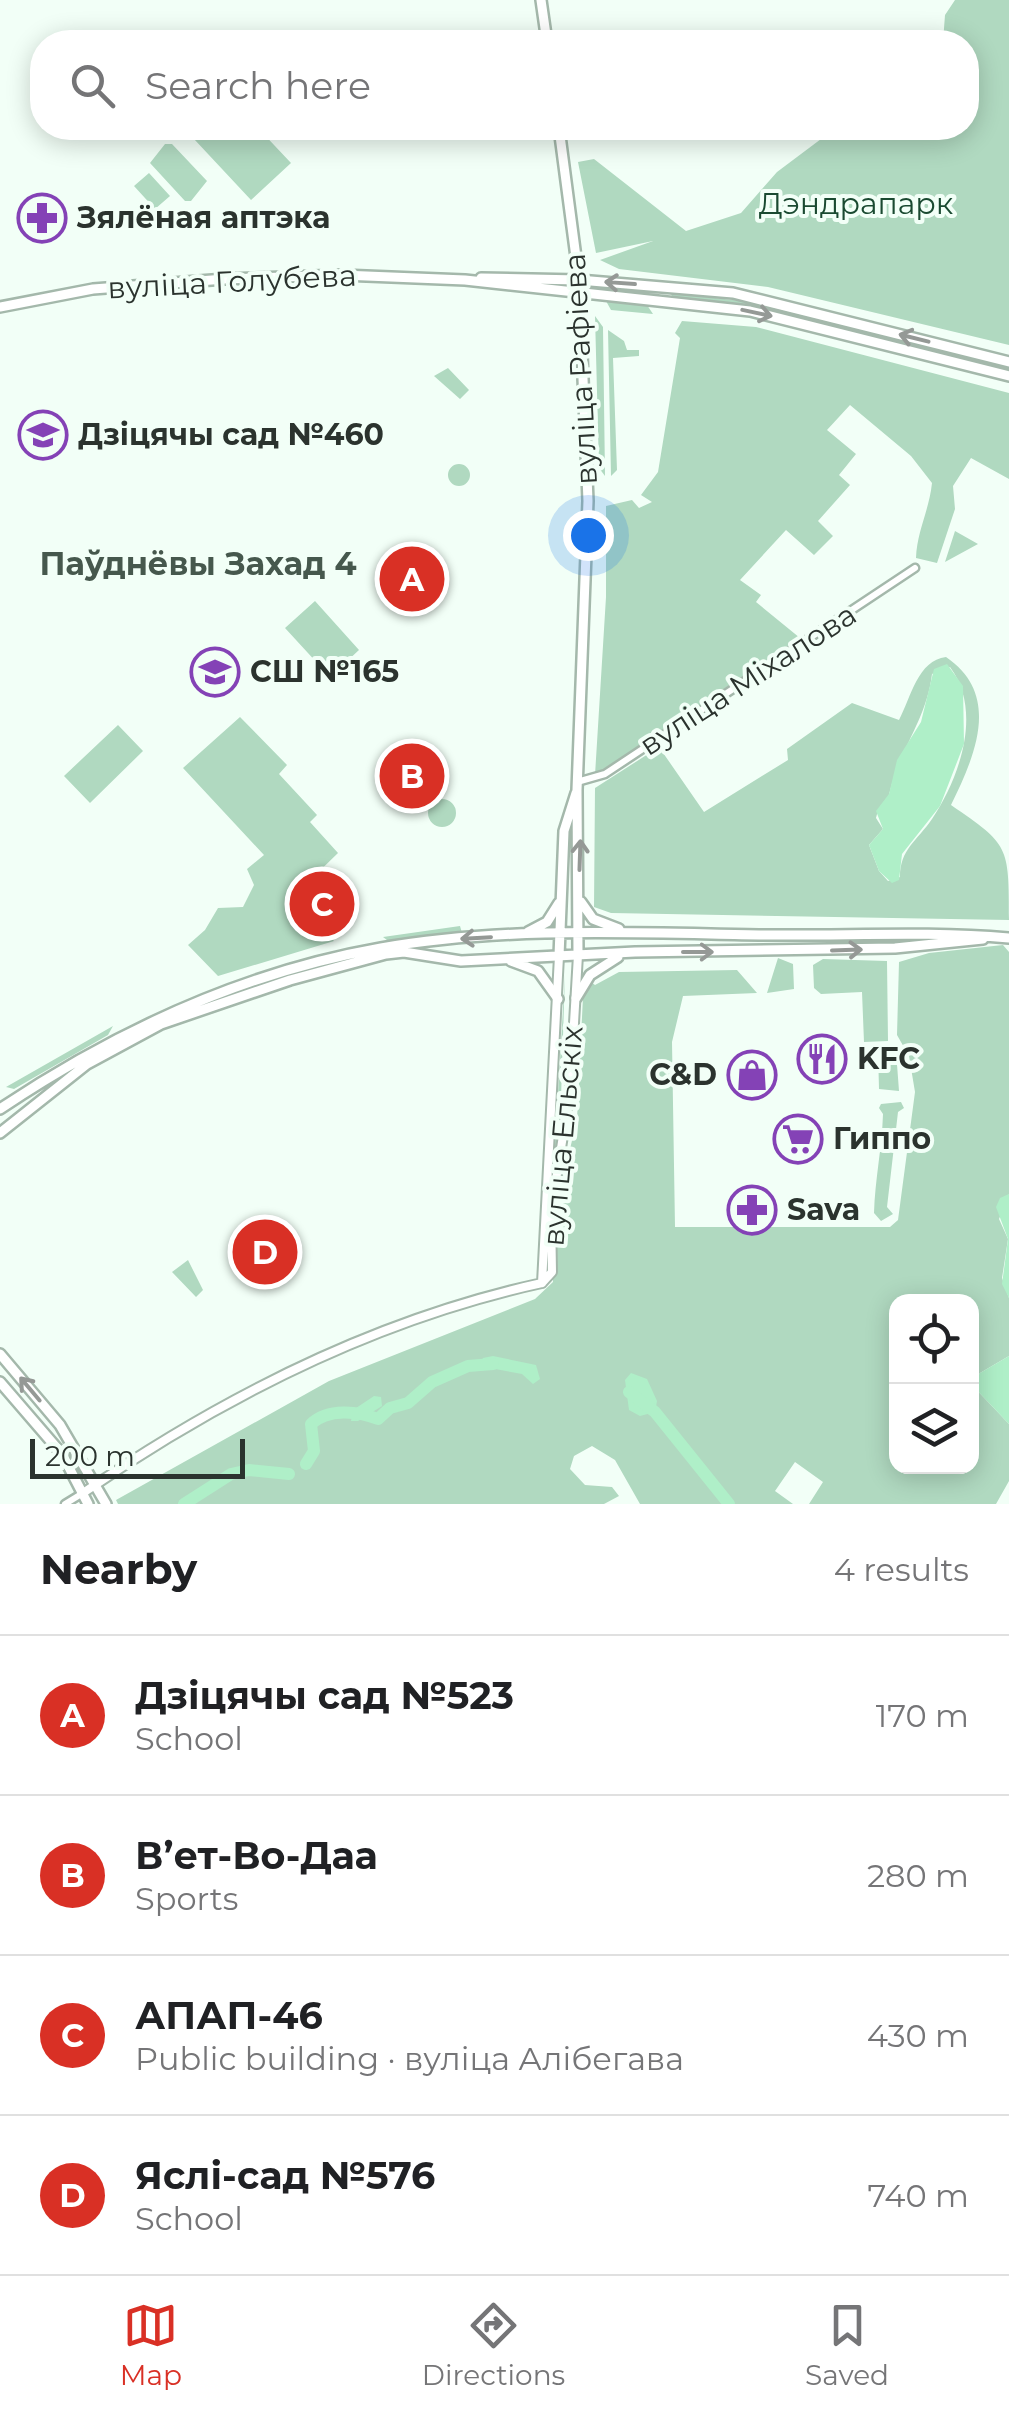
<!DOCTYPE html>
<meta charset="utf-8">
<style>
:root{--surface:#fff;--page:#f6f6f6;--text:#202124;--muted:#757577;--line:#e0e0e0;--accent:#d93025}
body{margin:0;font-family:Montserrat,sans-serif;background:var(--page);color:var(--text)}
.controls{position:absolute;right:30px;bottom:30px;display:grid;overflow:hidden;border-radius:20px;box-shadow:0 5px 25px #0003}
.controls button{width:90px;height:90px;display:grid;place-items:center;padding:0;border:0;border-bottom:2px solid var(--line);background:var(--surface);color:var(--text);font:50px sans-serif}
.scale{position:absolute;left:30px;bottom:25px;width:215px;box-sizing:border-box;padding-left:10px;border:5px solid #2b332e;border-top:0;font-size:28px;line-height:35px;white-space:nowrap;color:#2b332e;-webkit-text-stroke:8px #f2fff7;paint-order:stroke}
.you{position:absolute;left:588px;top:535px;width:35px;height:35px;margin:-25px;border:8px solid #fff;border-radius:50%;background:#1a73e8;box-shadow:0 0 0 15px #1a73e833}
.badge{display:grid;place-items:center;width:65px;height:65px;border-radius:50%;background:var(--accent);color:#fff;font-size:32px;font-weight:700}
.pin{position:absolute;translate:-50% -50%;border:5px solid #fff;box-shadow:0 2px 10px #0006}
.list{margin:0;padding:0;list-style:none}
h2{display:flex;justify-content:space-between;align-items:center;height:130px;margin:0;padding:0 40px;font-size:42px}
h2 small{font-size:32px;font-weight:400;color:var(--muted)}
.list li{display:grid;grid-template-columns:65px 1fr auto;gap:30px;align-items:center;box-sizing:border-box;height:160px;padding:0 40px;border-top:2px solid var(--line)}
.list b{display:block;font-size:38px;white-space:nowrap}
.list p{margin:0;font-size:32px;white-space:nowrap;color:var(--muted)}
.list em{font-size:32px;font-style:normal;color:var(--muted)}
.icon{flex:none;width:55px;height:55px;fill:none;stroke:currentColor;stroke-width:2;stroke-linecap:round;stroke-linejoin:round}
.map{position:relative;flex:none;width:1009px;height:1504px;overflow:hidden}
.search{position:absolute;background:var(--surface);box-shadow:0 5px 25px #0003;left:30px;right:30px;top:30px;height:110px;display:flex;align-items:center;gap:25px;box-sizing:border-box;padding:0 35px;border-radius:40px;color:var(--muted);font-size:38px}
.sheet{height:770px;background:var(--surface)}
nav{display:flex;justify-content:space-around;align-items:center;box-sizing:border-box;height:140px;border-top:2px solid var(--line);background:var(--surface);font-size:28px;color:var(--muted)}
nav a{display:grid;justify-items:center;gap:5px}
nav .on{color:var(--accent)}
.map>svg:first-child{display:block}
</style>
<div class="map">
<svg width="1009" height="1504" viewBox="0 0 1009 1504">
<rect width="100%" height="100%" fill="#f2fff7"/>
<path fill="#b0d9c0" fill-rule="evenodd" d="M955 0H1009V345L768 287 619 269 600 260 653 241 596 253 578 162 594 159 686 231 741 213 777 172 821 139 855 128H966V42H943L945 15Z
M207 128H258L291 163 251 200 194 139Z
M165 144H172L207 181 191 201H185L150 163Z
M149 173 170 196 155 209 134 186Z
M671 293 742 301 959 356 755 307 672 297Z
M606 301 647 305 653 314 611 310Z
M595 316 603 327 605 476 599 468Z
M682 321 756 327 1009 393V479L971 458 953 486 955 509 937 563 916 558C917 531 929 511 932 483L911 456 850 405 827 430 856 454 839 475 850 485 818 521 833 536 814 555 786 530 740 580 761 595 756 602 800 638 595 775 606 597V506L632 500 639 508 652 502 641 495 658 472 680 338 675 333Z
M608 330 624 341 627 350H639V356L613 358 617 470 611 476Z
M448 368 469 390 460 399 434 376Z
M448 475a11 11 0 1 1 22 0a11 11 0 1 1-22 0Z
M955 531 978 544 945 562Z
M315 601 359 650 330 677 285 628Z
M946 657C1002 695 975 756 951 805 1009 845 1009 845 1009 920L611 913 594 907 595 788 659 747 704 812 788 760 787 749 852 703 899 720C911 697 918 660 946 657ZM950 667C983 711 960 777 932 819 917 841 900 849 900 877L888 881 879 871 869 845 883 829 876 818C878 806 888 802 890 791 900 749 927 718 932 674Z
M240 717 287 765 279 774 317 815 310 822 338 853 300 890 312 903 306 910 334 941 218 976 188 945 205 930 218 908 243 907 254 885 247 869 264 855 183 768Z
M118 725 143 751 90 803 64 776Z
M428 813a14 14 0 1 1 28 0a14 14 0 1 1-28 0Z
M460 926 462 933 391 943 383 937Z
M1003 945 1009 952V1194L999 1219 1008 1239 1002 1278 1009 1298V1356L980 1373 972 1385V1302H896V1466H972V1385L1009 1424V1481L996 1504H809L823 1482 795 1462 775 1491 793 1504H640L615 1460 592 1446 574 1456 570 1469 585 1485 612 1487 619 1496 604 1504H118L116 1500 329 1381 535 1299 553 1282 554 1218 577 1119 583 997 591 982 595 985 619 972 737 970 757 993 683 996 672 1042 675 1227H890L898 1220 915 1092 909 1056 897 1035 899 962 929 953Z
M778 958 793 964 794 989 767 993Z
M823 959 887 961 888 1041 864 1042 862 992 821 994 814 988 813 965Z
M565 974 560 1129 552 1204 547 1203 556 1128Z
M113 1026 108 1035 14 1089 6 1087Z
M878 1051H896L899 1091 879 1089Z
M901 1102 904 1108 898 1112 887 1207 893 1214 881 1221 874 1213C875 1179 882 1148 883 1114L879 1108 881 1104Z
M188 1260 203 1290 196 1297 172 1272Z"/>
<path fill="#afefc8" d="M947 664 963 686 964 744 940 806 902 854 899 880 892 883 879 871 869 845 883 829 876 811 889 794 897 760 921 722 934 669Z
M1009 1194V1298L1002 1284 1008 1239 996 1207 1000 1198Z
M493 1356 536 1365 540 1379 533 1384 522 1374 479 1366 483 1358Z
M1009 1356V1424L972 1385 980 1373Z
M631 1373 647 1379 657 1401 655 1412 640 1416 629 1410 625 1380Z
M374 1396 381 1397 382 1406 358 1421H351L353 1410Z"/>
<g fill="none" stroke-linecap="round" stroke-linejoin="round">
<path stroke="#afefc8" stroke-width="12" d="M629 1392 655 1412 729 1504
M306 1464 314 1451 311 1424C328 1408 358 1411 378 1419L390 1408 408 1403 432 1382 468 1366 493 1364
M184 1504 231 1474 249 1470 289 1474"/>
<g stroke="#a4b8ab" stroke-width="11">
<path id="minor" d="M577 782 605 774 915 568
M65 1504 83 1493"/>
</g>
<g stroke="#a4b8ab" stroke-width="12">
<path id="tertiary" d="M542 1283 552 1272 551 1212 570 1091 578 955
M542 1283 559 956
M83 1493C221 1398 377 1319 542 1283"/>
</g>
<g stroke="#a4b8ab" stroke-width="14">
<path id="secondary" d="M541 0 547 42
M559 128 579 280 588 501 577 790 578 955
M481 278 579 280 733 293 1009 362
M0 307 93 289 225 279 342 275 465 280 750 311 1009 376
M581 902 593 919 619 929
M528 932 547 922 559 903
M559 956 564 831 576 793
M511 961 538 971 558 999
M576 998 590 975 618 957
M0 1109C115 1032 244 972 381 948 507 926 639 933 767 935 848 936 928 931 1009 938
M0 1133 87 1064 161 1024 290 980 386 954 404 952 461 961 635 952 895 948 983 939
M0 1354 60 1425 106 1504
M0 1382 62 1454 88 1504"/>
</g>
<use href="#minor" stroke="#fff" stroke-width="6"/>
<use href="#tertiary" stroke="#fff" stroke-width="8"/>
<use href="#secondary" stroke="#fff" stroke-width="9"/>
</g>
<defs><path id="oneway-shaft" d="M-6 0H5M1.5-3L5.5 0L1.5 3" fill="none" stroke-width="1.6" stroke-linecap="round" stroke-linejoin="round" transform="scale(2.5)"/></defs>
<g stroke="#959996">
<use href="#oneway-shaft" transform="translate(620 283) rotate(-176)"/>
<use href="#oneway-shaft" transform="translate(757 313) rotate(12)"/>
<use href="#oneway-shaft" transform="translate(914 338) rotate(-166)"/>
<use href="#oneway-shaft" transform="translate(580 855) rotate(-88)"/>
<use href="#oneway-shaft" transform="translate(476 938) rotate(177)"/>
<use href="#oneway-shaft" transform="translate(847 950) rotate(-2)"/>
<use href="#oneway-shaft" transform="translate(698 952)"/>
<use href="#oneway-shaft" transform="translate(30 1389) rotate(-130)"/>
</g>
<defs>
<g id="pharmacy-ring" transform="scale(2.5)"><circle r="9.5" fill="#f2fff7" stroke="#8442b6" stroke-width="1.5"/><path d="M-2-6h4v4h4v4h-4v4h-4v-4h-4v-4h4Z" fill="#8442b6"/></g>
<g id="school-ring" transform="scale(2.5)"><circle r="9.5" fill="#f2fff7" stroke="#8442b6" stroke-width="1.5"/><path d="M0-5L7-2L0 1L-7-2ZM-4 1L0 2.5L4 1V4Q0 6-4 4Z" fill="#8442b6"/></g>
<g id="restaurant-ring" transform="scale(2.5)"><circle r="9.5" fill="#f2fff7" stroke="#8442b6" stroke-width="1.5"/><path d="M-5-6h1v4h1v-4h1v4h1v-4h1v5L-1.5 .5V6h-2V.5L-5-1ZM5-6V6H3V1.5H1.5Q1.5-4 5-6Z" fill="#8442b6"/></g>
<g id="shop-ring" transform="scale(2.5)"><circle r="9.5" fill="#f2fff7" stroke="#8442b6" stroke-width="1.5"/><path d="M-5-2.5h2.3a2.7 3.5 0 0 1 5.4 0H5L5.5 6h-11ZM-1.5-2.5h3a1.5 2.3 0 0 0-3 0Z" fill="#8442b6"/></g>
<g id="supermarket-ring" transform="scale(2.5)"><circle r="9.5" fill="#f2fff7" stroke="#8442b6" stroke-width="1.5"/><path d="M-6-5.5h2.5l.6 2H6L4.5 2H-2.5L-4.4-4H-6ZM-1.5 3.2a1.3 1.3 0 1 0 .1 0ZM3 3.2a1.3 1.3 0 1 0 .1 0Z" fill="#8442b6"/></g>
</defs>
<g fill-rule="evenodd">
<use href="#pharmacy-ring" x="42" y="218"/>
<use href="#school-ring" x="43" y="435"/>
<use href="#school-ring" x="215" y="672"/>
<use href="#restaurant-ring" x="822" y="1059"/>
<use href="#shop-ring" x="752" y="1075"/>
<use href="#supermarket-ring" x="798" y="1139"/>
<use href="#pharmacy-ring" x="752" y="1210"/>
</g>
<g text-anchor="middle" stroke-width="8" stroke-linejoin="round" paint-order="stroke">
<g font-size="30" fill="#1a4a31" stroke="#f2fff7">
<text x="856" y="214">Дэндрапарк</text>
</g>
<g font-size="30" font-weight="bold" fill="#2b332e" stroke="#f2fff7" text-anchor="start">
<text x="77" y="228">Зялёная аптэка</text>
<text x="78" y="445">Дзіцячы сад №460</text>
<text x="250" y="682">СШ №165</text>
<text x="857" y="1069">KFC</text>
<text x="717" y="1085" text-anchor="end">C&amp;D</text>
<text x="833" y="1149">Гиппо</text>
<text x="787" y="1220">Sava</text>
</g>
<g font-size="30" fill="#2b332e" stroke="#f2fff7">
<text transform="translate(232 282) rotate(-3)" y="10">вуліца Голубева</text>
<text transform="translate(581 369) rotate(-93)" y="10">вуліца Рафіева</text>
<text transform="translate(748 680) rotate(-33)" y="10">вуліца Міхалова</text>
<text transform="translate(563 1136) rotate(-85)" y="10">вуліца Ельскіх</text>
</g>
<g font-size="32" font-weight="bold" fill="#46584d" stroke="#f2fff7">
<text x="198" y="575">Паўднёвы Захад 4</text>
</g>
</g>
</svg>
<div class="controls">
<button><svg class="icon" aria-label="locate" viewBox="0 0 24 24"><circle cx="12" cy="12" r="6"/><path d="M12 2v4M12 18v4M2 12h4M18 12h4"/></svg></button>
<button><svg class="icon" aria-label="layers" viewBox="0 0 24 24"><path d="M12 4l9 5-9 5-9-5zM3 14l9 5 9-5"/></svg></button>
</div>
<div class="scale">200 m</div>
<div class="you"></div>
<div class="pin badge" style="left:412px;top:579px">A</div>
<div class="pin badge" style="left:412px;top:776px">B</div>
<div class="pin badge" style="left:322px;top:904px">C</div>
<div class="pin badge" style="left:265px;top:1252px">D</div>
<div class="search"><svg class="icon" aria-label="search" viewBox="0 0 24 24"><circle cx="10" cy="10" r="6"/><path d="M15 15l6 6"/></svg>Search here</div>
</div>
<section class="sheet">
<h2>Nearby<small>4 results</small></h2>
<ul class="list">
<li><span class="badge">A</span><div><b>Дзіцячы сад №523</b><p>School</p></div><em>170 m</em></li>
<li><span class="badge">B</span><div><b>Вʼет-Во-Даа</b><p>Sports</p></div><em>280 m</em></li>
<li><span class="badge">C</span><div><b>АПАП-46</b><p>Public building · вуліца Алібегава</p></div><em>430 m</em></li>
<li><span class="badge">D</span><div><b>Яслі-сад №576</b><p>School</p></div><em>740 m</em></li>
</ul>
</section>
<nav>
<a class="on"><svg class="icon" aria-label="map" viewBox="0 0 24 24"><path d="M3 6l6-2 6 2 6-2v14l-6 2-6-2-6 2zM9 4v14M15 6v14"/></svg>Map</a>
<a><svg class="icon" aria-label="directions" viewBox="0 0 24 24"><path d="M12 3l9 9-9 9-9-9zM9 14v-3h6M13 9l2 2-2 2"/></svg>Directions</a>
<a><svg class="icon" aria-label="saved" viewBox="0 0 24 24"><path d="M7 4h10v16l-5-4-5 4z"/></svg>Saved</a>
</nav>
